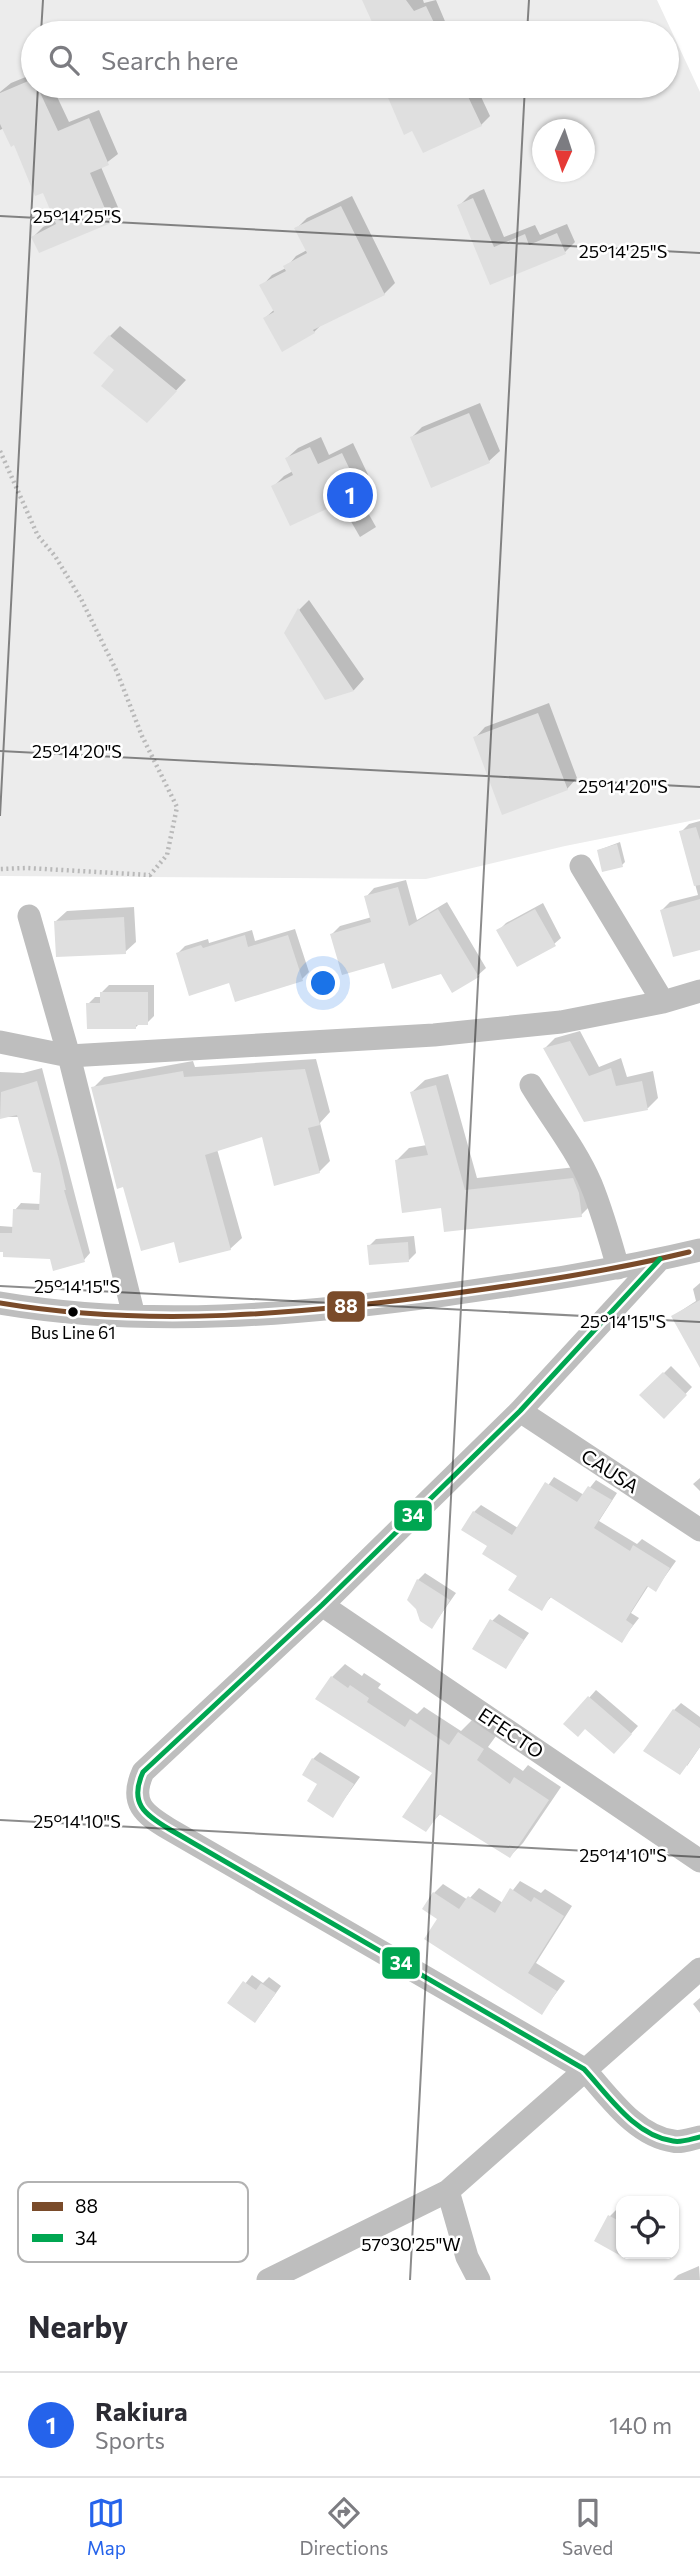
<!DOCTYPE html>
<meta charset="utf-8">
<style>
:root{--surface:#fff;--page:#f7f7f7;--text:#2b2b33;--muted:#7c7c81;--line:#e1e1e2;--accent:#2563eb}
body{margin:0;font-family:Commissioner,sans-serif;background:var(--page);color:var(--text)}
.controls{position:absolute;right:21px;bottom:21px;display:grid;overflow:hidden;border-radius:14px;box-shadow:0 2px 5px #0004}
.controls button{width:63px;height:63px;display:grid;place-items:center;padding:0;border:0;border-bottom:2px solid var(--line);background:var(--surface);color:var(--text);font:35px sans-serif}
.compass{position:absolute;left:532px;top:119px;width:63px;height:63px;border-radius:50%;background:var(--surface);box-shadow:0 2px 5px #0004;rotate:183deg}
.you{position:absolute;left:324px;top:984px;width:24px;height:24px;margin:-18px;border:5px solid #fff;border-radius:50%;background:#1a73e8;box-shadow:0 0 0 10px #1a73e833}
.badge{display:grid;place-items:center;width:46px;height:46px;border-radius:50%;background:var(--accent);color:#fff;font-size:23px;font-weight:700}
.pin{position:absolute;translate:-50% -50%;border:4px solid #fff;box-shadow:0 2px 7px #0006}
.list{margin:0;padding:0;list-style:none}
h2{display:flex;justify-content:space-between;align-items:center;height:91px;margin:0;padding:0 28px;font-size:30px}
h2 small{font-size:23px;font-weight:400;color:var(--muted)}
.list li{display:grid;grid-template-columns:46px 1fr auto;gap:21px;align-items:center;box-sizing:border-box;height:105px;padding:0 28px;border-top:2px solid var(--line)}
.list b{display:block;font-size:26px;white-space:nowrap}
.list p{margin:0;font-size:23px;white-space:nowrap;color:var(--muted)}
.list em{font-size:23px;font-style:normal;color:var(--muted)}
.icon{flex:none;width:38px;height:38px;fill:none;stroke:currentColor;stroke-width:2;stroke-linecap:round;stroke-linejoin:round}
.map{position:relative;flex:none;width:700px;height:2280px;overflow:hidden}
.search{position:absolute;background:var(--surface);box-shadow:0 2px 5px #0004;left:21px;right:21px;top:21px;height:77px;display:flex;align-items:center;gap:18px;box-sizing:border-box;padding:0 24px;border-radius:38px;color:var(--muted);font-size:26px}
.sheet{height:196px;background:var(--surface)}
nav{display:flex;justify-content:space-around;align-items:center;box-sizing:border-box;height:98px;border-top:2px solid var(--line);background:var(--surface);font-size:19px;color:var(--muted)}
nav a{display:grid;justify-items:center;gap:4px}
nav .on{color:var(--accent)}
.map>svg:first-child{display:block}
</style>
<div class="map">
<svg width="700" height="2280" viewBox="0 0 700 2280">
<rect width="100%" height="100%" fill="#fff"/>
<path fill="#ececec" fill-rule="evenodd" d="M0 0H657L700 92V819L565 846 426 879 0 876ZM33 33H667V86H33ZM542 130H584V172H542Z"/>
<path fill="#bfbfbf" d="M362 502 376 527 360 537 345 511Z"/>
<path fill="#0003" d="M364 0H423L424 3 436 0 450 33H379Z
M33 74V86H52L69 122 99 110 118 154 101 167 120 212 110 222 33 237 43 227 57 220 44 190 14 143 4 128 0 130V92L11 83Z
M385 86H476L490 116 481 125 413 129 405 133Z
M484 189 504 237 535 225 540 235 567 224 575 242 565 252 491 282 459 206 470 195Z
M352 196 395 283 384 294 321 325 314 332 265 318 275 309 262 286 272 275 286 268 296 256 307 250 296 229 307 218Z
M120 326 186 380 147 421 117 370 110 336Z
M480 403 500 451 489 461 432 485 412 437 422 427Z
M321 437 329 455 353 443 371 481 360 492 273 487 284 476 293 471 287 458 298 448Z
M309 600 364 679 354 690 326 698 299 610Z
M549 703 577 778 567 789 475 738 485 727Z
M700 821V948L662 910 670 902 698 895 681 832 689 824Z
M620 842 625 862 622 865 599 850Z
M406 880 417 920 447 902 486 968 477 976 385 960 332 934 340 926 372 917 366 897 374 888Z
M543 903 561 938 554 944 499 930 506 923Z
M134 907 136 942 125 952 56 921 67 911Z
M295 929 309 972 302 979 230 981 178 953 185 946 208 939 209 943 252 930 255 941Z
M109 985H154V1016L147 1023H140L135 1028 88 1004 95 997H102V992Z
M580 1031 599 1067 621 1058 627 1077 653 1071 658 1098 648 1108 585 1120 545 1048 555 1038Z
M316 1059 330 1112 320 1123 330 1161 319 1172 263 1135 217 1149 242 1238 230 1249 175 1240 93 1088 104 1077 193 1061 195 1067Z
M42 1068 90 1253 84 1260 0 1250V1226L14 1227 15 1210 21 1203 41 1204 42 1172 19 1117H0V1072L23 1073Z
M448 1074 477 1178 585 1166 594 1202 581 1215 443 1206 397 1160 409 1148 427 1145 412 1092 425 1080Z
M414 1236 416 1253 409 1260 369 1246 376 1239Z
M700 1283V1365L673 1316 696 1301 693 1289Z
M671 1366 692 1387 664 1417 642 1395Z
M554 1477 584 1495 596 1480 617 1493 599 1521 637 1544 642 1539 676 1561 656 1589 649 1585 631 1613 639 1618 622 1640 552 1596 541 1608 519 1575 490 1546 474 1512 481 1505 518 1528Z
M700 1478V1491L693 1484Z
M425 1573 456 1593 432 1627 418 1608V1580Z
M499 1614 529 1633 505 1667 492 1621Z
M345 1664 362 1676 364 1673 381 1684 378 1688 417 1714 424 1707 461 1731 472 1720 496 1736 488 1747 523 1771 528 1765 561 1787 523 1843 510 1856 441 1813 425 1830 434 1772 332 1677Z
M596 1690 638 1726 621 1745 586 1727 566 1724Z
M681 1703 700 1717V1747L687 1766 674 1710Z
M320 1752 360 1777 333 1815 319 1784 313 1759Z
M520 1881 541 1893 545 1889 572 1906 536 1963 565 1981 542 2012 439 1918 434 1893 443 1884 468 1900 479 1888 503 1903Z
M252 1975 263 1983 269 1977 281 1986 261 2014 230 2003Z
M700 1998V2013L693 2004Z
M617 2209 621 2211V2254H628L626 2256 596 2240 610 2216Z
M699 2266 700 2280H673L678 2275Z"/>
<path fill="#dfdfdf" d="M362 0H406L414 11 426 6 439 33H377Z
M33 79V86H37L58 131 89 118 109 165 90 173 111 223 39 253 31 237 56 224 43 193 35 196 14 145 11 147 0 124V93Z
M383 86H463L482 126 423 153 412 131 404 135Z
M473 198 494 247 525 234 529 245 557 233 566 254 490 285 457 205Z
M341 206 385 295 313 330 315 333 282 352 263 318 274 312 259 285 286 271 283 266 307 253 294 228Z
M109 335 177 391 147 423 101 386 114 370 93 353Z
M469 413 490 463 431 488 410 437Z
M310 447 318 464 342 453 361 493 290 526 271 486 293 475 285 458Z
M298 608 354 691 325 700 284 633Z
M538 713 568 790 502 815 473 737Z
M696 827 700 840V885L694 886 679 831Z
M617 844 623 867 602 872 597 850Z
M398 887 409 926 438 909 479 977 452 993 441 974 392 989 384 963 342 975 330 934 371 922 364 896Z
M700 899V950L673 957 660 910Z
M535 909 556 946 517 967 496 930Z
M124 917 126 954 56 957 54 921Z
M245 935 248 947 288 935 303 981 235 1002 229 983 189 996 176 953 201 945 203 948Z
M100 992H148V1025H136V1029H87L86 1003H100Z
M570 1041 589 1076 611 1068 616 1086 642 1081 648 1110 584 1122 543 1048Z
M305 1069 320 1125 308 1128 320 1173 274 1186 262 1137 205 1155 231 1250 179 1263 174 1242 141 1251 123 1187 117 1189 91 1087 183 1071 184 1077Z
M37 1081 59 1159 66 1190H64L85 1262 53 1271 50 1259 3 1257V1252H0V1233H12L13 1209 39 1210 41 1173 33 1172 17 1115 0 1119 1 1092Z
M436 1085 465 1190 573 1178 579 1193 582 1217 444 1232 441 1208 402 1213 395 1160 428 1155 410 1092Z
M408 1242 409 1262 369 1265 367 1245Z
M700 1300V1368L671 1316Z
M663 1372 687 1395 664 1419 639 1395Z
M545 1482 577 1502 588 1486 612 1500 594 1528 630 1551 633 1545 670 1568 656 1592 647 1586 626 1620 633 1625 622 1643 550 1597 542 1611 508 1590 517 1576 482 1554 487 1546 461 1530 473 1511 512 1535Z
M417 1579 450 1600 432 1629 420 1621 416 1609 407 1600Z
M490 1619 524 1640 506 1669 472 1649Z
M331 1676 348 1688 350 1685 369 1698 367 1702 405 1727 410 1719 449 1745 458 1732 484 1749 477 1760 510 1784 514 1777 549 1800 510 1858 439 1814 426 1832 402 1817 432 1773 315 1699Z
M588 1696 632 1734 614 1754 585 1729 578 1737 563 1724Z
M673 1709 700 1728V1747L680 1775 643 1751Z
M312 1758 354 1784 333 1818 307 1801 317 1784 302 1775Z
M510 1888 531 1902 534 1897 564 1916 528 1973 557 1991 542 2015 424 1939 437 1919 422 1909 433 1892 459 1909 468 1896 495 1913Z
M243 1981 256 1990 261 1983 276 1993 255 2023 227 2003Z
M608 2215 621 2222V2256L594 2241Z"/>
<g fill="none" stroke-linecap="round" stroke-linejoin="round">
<path stroke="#b9b9b9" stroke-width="4.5" stroke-dasharray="2 3.5" stroke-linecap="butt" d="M0 451 38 536 55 556 81 599 117 672 142 736 177 807 167 855 150 875 27 868 0 869"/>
<path stroke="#bebebe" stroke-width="23" d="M581 866 663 1002
M29 916 69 1056 134 1316
M0 1042 69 1056 434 1035 561 1022 663 1002 700 991
M531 1085C551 1118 576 1149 591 1184 602 1211 610 1239 618 1268
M660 1259 520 1411 322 1605 143 1772C129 1803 144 1814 169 1829L584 2069C608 2095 635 2136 673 2141 681 2143 691 2139 700 2137
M0 1303C147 1328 297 1315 444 1295 530 1283 616 1270 700 1250
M520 1411 700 1530
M322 1605 700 1861
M448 2191 467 2257 479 2280
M268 2280 448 2191 700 1969"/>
<g stroke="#fff" stroke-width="10">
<path id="bus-1" d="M0 1303C149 1328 301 1314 449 1294 530 1283 610 1271 689 1252"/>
</g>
<g stroke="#fff" stroke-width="10">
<path id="bus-2" d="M660 1259 520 1411 322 1605 143 1772C129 1803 144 1814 169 1829L584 2069C608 2095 635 2136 673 2141 681 2143 691 2139 700 2137"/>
</g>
<use href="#bus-1" stroke="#7a4b2a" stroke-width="5"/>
<use href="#bus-2" stroke="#00a651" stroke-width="5"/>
</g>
<path fill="none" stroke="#000" stroke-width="2" stroke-opacity="0.45" d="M41 33 43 0M527 33 529 0M0 216 700 253M0 751 700 787M0 816 38 86M0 1286 700 1322M0 1820 700 1857M410 2280 525 86"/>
<circle fill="#000" stroke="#fff" stroke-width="2.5" cx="73" cy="1312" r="6"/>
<g text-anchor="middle" stroke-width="5" stroke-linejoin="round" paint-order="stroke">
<g font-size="17" fill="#000" stroke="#fff">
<text x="73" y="1339">Bus Line 61</text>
</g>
<g font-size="19" fill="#000" stroke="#fff">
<text transform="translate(610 1471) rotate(33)" y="7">CAUSA</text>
<text transform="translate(511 1733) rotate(34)" y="7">EFECTO</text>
</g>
</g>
<rect x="18" y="2182" width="230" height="80" rx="10" fill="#fff" stroke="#b2b2b2" stroke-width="2"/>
<rect x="32" y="2202" width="31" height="9" fill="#7a4b2a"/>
<rect x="32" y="2234" width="31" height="8" fill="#00a651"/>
<g font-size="19" fill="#000">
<text x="75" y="2213">88</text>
<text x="75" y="2245">34</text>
</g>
<g font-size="18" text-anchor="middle" fill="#000" stroke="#fff" stroke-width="5" stroke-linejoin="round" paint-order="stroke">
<text x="77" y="223">25°14'25"S</text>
<text x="623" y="258">25°14'25"S</text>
<text x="77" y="758">25°14'20"S</text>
<text x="623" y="793">25°14'20"S</text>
<text x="77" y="1293">25°14'15"S</text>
<text x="623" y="1328">25°14'15"S</text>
<text x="77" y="1828">25°14'10"S</text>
<text x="623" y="1862">25°14'10"S</text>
<text x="411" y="2251">57°30'25"W</text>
</g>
<g stroke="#fff" stroke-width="2.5">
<rect x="326" y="1290" width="40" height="33" rx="7" fill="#7a4b2a"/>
<rect x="393" y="1499" width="40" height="33" rx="7" fill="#00a651"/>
<rect x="381" y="1946" width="40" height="34" rx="7" fill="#00a651"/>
</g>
<g font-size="19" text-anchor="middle" font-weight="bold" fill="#fff">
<text x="346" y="1313">88</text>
<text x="413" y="1522">34</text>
<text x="401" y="1970">34</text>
</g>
</svg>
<div class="controls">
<button><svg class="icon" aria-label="locate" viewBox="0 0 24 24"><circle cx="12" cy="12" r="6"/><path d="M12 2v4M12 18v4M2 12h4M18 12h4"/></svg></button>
</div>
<svg class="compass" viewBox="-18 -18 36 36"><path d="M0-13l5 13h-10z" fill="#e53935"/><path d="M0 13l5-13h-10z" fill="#7c7c81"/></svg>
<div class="you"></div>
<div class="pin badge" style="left:350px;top:495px">1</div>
<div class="search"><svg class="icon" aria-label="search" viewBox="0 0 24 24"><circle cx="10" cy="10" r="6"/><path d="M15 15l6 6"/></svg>Search here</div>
</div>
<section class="sheet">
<h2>Nearby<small></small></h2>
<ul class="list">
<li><span class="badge">1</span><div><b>Rakiura</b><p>Sports</p></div><em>140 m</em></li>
</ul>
</section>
<nav>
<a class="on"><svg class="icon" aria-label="map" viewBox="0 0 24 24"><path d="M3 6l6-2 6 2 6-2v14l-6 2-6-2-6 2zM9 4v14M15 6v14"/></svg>Map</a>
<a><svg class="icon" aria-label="directions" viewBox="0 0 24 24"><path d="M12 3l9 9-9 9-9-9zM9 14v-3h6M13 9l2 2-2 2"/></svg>Directions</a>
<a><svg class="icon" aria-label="saved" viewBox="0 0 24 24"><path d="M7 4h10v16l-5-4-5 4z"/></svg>Saved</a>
</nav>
